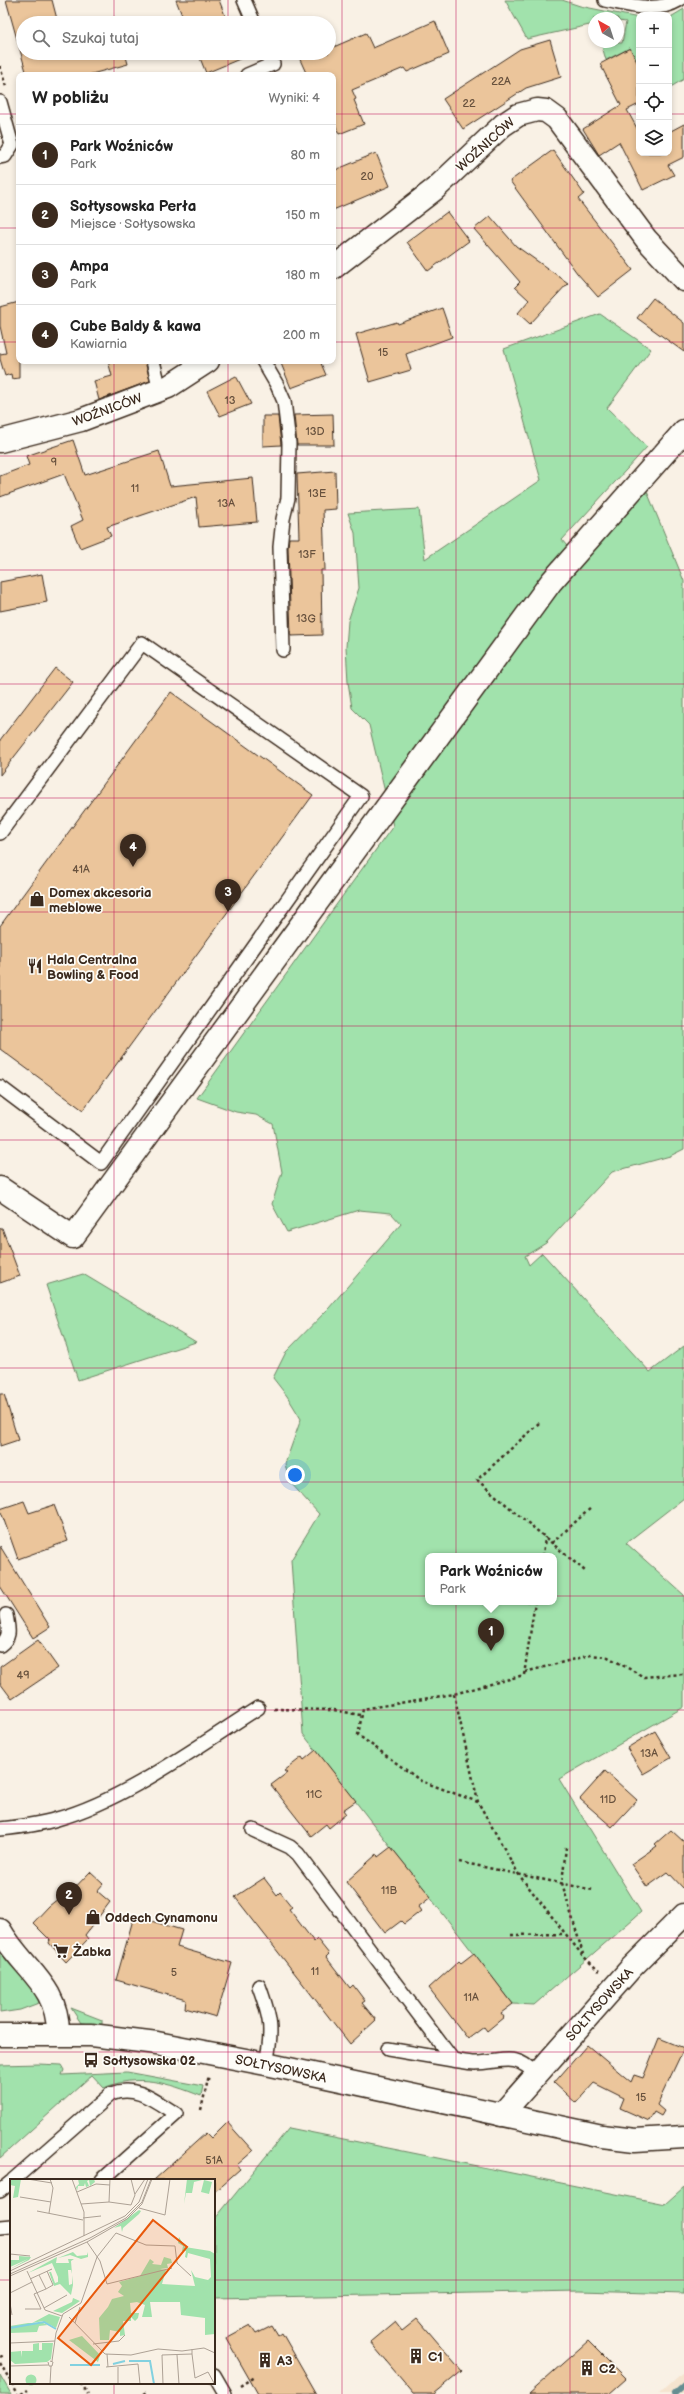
<!DOCTYPE html>
<html lang="pl">
<meta charset="utf-8">
<style>
:root{--surface:#fff;--page:#f6f6f6;--text:#222;--muted:#767676;--line:#e0e0e0;--accent:#3b2a1e}
body{margin:0;font-family:"Balsamiq Sans",sans-serif;background:var(--page);color:var(--text)}
.controls{position:absolute;right:12px;top:12px;display:grid;overflow:hidden;border-radius:8px;box-shadow:0 2px 6px #0003}
.controls button{width:36px;height:36px;display:grid;place-items:center;padding:0;border:0;border-bottom:1px solid var(--line);background:var(--surface);color:var(--text);font:20px sans-serif}
.compass{position:absolute;left:588px;top:12px;width:36px;height:36px;border-radius:50%;background:var(--surface);box-shadow:0 2px 6px #0003;rotate:321deg}
.you{position:absolute;left:295px;top:1475px;width:14px;height:14px;margin:-10px;border:3px solid #fff;border-radius:50%;background:#1a73e8;box-shadow:0 0 0 6px #1a73e833}
.badge{display:grid;place-items:center;width:26px;height:26px;border-radius:50%;background:var(--accent);color:#fff;font-size:13px;font-weight:700}
.pin{position:absolute;translate:-50% -33px;filter:drop-shadow(0 1px 2px #0008)}
.pin::after{content:'';position:absolute;top:21px;width:14px;height:12px;background:inherit;clip-path:polygon(0 0,100% 0,50% 100%)}
.popup{position:absolute;left:425px;top:1553px;width:132px;height:52px;box-sizing:border-box;display:grid;place-content:center;border-radius:8px;background:var(--surface);filter:drop-shadow(0 1px 3px #0005);font-size:13px;white-space:nowrap;color:var(--muted)}
.popup b{font-size:15px;color:var(--text)}
.popup::after{content:'';position:absolute;left:50%;top:100%;margin-left:-8px;border:8px solid transparent;border-top-color:var(--surface)}
.list{margin:0;padding:0;list-style:none}
h2{display:flex;justify-content:space-between;align-items:center;height:52px;margin:0;padding:0 16px;font-size:17px}
h2 small{font-size:13px;font-weight:400;color:var(--muted)}
.list li{display:grid;grid-template-columns:26px 1fr auto;gap:12px;align-items:center;box-sizing:border-box;height:60px;padding:0 16px;border-top:1px solid var(--line)}
.list b{display:block;font-size:15px;white-space:nowrap}
.list p{margin:0;font-size:13px;white-space:nowrap;color:var(--muted)}
.list em{font-size:13px;font-style:normal;color:var(--muted)}
.icon{flex:none;width:22px;height:22px;fill:none;stroke:currentColor;stroke-width:2;stroke-linecap:round;stroke-linejoin:round}
.map{position:relative;flex:none;width:684px;height:2394px;overflow:hidden}
.search{position:absolute;background:var(--surface);box-shadow:0 2px 6px #0003;left:16px;top:16px;width:320px;height:44px;display:flex;align-items:center;gap:10px;box-sizing:border-box;padding:0 14px;border-radius:22px;color:var(--muted);font-size:15px}
.panel{position:absolute;background:var(--surface);box-shadow:0 2px 6px #0003;left:16px;top:72px;width:320px;height:292px;border-radius:8px}
.map>svg:first-child{display:block}
</style>
<div class="map">
<svg width="684" height="2394" viewBox="0 0 684 2394">
<rect width="100%" height="100%" fill="#f9f1e5"/>
<filter id="ink" filterUnits="userSpaceOnUse"><feTurbulence type="fractalNoise" baseFrequency=".025" numOctaves="2"/><feDisplacementMap in="SourceGraphic" scale="8" xChannelSelector="R" yChannelSelector="G"/><feConvolveMatrix kernelMatrix="1 2 1 2 8 2 1 2 1" color-interpolation-filters="sRGB"/></filter>
<g filter="url(#ink)">
<path fill="#f5e4cf" d="M684 2371V2394H659Z"/>
<path fill="#a1e2ac" stroke="#6e8665" fill-rule="evenodd" d="M505 0H562L580 6 639 18V66L630 48 606 60 601 43H622L626 22 618 21V18H594V24L527 39Z
M684 9V79L669 88V18Z
M600 314 651 349 607 408 647 447 562 540 580 562 646 489 684 581V1149L670 1156 612 1172 546 1243 525 1256 529 1265 542 1253 650 1372 684 1346V1498L626 1543 684 1595V1707L559 1779 641 1912 534 2005 513 2004 303 1734 291 1560 319 1514 289 1481 285 1464 301 1419 287 1396 273 1378 286 1352 329 1308 401 1224 391 1213 359 1210 287 1232 272 1204 282 1172 273 1124 256 1115 236 1112 197 1098 393 826 369 725 352 708 348 682 346 647 348 621 359 588 355 533 348 513 419 509 425 559 541 480 504 349ZM428 1556H554V1602H428Z
M83 1274 196 1342 78 1380 46 1285Z
M0 1950 44 2001 20 2010 0 2013Z
M71 2008 102 2020V2025L81 2023Z
M38 2064 61 2065 64 2070 62 2075 127 2072 203 2086 201 2096C168 2083 138 2073 104 2088L92 2075 0 2158V2065Z
M289 2128 665 2204 684 2187V2294L580 2291 214 2298V2220Z
M0 2375 11 2394H0Z"/>
<g fill="none" stroke-linecap="round" stroke-linejoin="round">
<path stroke="#668e92" stroke-width="6" d="M674 2394 684 2385"/>
</g>
<path fill="#ebc59b" stroke="#3b2a1e" d="M6 0H52L58 23H23V53H125L128 64 88 75H27Z
M176 0H219L228 23H185Z
M115 17 116 23H94Z
M435 21 449 54 407 72 404 68 352 90 356 99 354 100 364 124 339 134 333 119V75H307L297 53H329V49L366 33 373 48Z
M550 40 561 77 526 88 463 129 443 99 520 49Z
M630 48 639 66V104L627 110 639 132V153H669V132L684 124V157L668 165 674 175 643 190 619 142 599 155 583 129 621 105 600 64Z
M198 53H240L242 58 206 73Z
M553 150 584 194 578 199 633 270 598 297 577 273 510 181Z
M376 153 390 186 333 210V171Z
M447 212 469 241 428 271 407 242Z
M490 216 516 246 568 283 530 324 518 313 529 300 515 287 520 282 474 229Z
M653 298 684 323V352L637 318Z
M19 302V378L12 379 11 374 5 376 0 359V354L6 353 0 326V307Z
M442 308 452 337 406 354 411 370 370 382 356 334 397 322 398 324Z
M108 361H145L150 381 99 400 94 381 112 376Z
M280 361H320L326 375 291 388Z
M236 376 251 404 220 416 207 391Z
M333 414 334 445H297L294 415Z
M263 416H278L281 445 263 446Z
M73 440 85 475 159 451 170 486 253 478 257 522 199 527 196 497 107 527 111 536 80 548 71 526 83 520 64 474 0 497V476L29 465 26 456Z
M335 471 336 509 323 510 325 570H321L322 635 291 636 288 547 289 538H299L297 474Z
M42 574 47 602 0 611V582Z
M55 668 73 682 0 775V740Z
M171 692 313 795 83 1110 0 1049V926Z
M0 1228H2L20 1276 0 1283Z
M0 1394H4L18 1440 0 1446Z
M24 1501 29 1513 54 1505 68 1541 18 1559 0 1509Z
M0 1546 50 1627 33 1638 0 1586Z
M38 1640 58 1668 12 1699 0 1683V1667Z
M655 1731 671 1758 643 1774 627 1748Z
M316 1750 356 1801 343 1810 346 1814 329 1828 326 1824 311 1836 271 1785 287 1773 284 1771 302 1757 304 1760Z
M605 1771 637 1800 612 1827 580 1799Z
M671 1830 684 1842V1889L668 1872 647 1887 631 1864 657 1846 655 1844Z
M391 1847 431 1897 418 1907 421 1911 404 1924 401 1921 385 1933 346 1882 377 1854 378 1857Z
M90 1872 103 1884 97 1891 110 1902 85 1935 88 1939 66 1962 49 1943 50 1940 33 1923 49 1906 59 1898 62 1901Z
M264 1878 277 1895 280 1892 292 1907 289 1909 314 1942 317 1939 329 1954 326 1957 350 1988 353 1985 365 2001 362 2003 376 2020 350 2044 235 1897Z
M134 1916 182 1930 177 1947 232 1963 216 2017 185 2008 186 2000 116 1980Z
M474 1953 513 2004 501 2013 504 2017 487 2031 484 2027 468 2039 429 1988 459 1961 461 1963Z
M659 2038 684 2048 657 2105 664 2111 661 2116 654 2112 649 2121 620 2108 624 2098 594 2083 576 2103 554 2083 587 2045 631 2082 634 2075 643 2078Z
M227 2122 253 2151 237 2165 240 2169 214 2192V2180H154L206 2133 211 2138Z
M417 2318 462 2371 434 2394H414L370 2342 395 2321 402 2330Z
M250 2325 256 2334 272 2326 278 2336 282 2333 317 2394H258L226 2338Z
M588 2341 626 2379 609 2394H528Z"/>
<g fill="none" stroke-linecap="round" stroke-linejoin="round">
<g stroke="#3b2a1e" stroke-width="16">
<path id="lane" d="M244 0 254 23
M605 0C631 5 655 14 679 0
M247 75 273 64 268 53
M0 102 12 145 5 156 0 157
M153 361 160 390
M263 361 277 385 284 401 289 443 288 498 283 519 280 547 283 650
M0 833 142 643 361 796 101 1163 0 1087
M0 1645C12 1637 8 1628 6 1615
M0 1829C19 1827 38 1825 57 1819 125 1800 198 1746 258 1708
M253 1830 290 1847 298 1854 453 2060C460 2061 468 2063 475 2063 503 2063 513 2051 536 2074
M259 1986C271 2019 273 2030 266 2064
M388 2049 453 2060
M13 2180 111 2094C136 2084 155 2101 176 2114L102 2180
M0 2191 11 2182
M0 2227 11 2226
M214 2375 225 2394"/>
</g>
<g stroke="#3b2a1e" stroke-width="25">
<path id="street" d="M333 268 435 189 503 125 518 115 537 110 546 111 557 119 646 239 684 280
M0 441 81 420 168 387 208 361
M0 1188 73 1237 551 582 684 431
M0 1930C22 1969 59 1985 58 2034
M501 2115 631 1968 684 1915"/>
</g>
<g stroke="#3b2a1e" stroke-width="25">
<path id="secondary" d="M0 2035H91L157 2043 266 2064 602 2136 635 2140 684 2137"/>
</g>
<path stroke="#3b2a1e" stroke-width="2.5" stroke-dasharray="3 3" stroke-linecap="butt" d="M0 66 6 87
M539 1423 477 1480 585 1571
M552 1543 592 1507
M543 1556 545 1537
M525 1672 591 1655 608 1657 644 1677 684 1674
M454 1694 478 1802 519 1875 583 1956 599 1971
M274 1709 334 1710 360 1715
M478 1802 421 1781 358 1735 363 1709 454 1694 524 1675 535 1602
M566 1847 562 1883 583 1954
M460 1862 593 1890
M511 1935 565 1934
M201 2110 209 2075
M0 2357 4 2355
M0 2363 11 2382
M12 2383 18 2394
M81 2383 88 2394
M241 2386 255 2377
M21 2394 28 2390
M143 2394 148 2391"/>
<use href="#lane" stroke="#fdfcf7" stroke-width="13"/>
<use href="#street" stroke="#fdfcf7" stroke-width="22"/>
<use href="#secondary" stroke="#fdfcf7" stroke-width="22"/>
</g>
</g>
<path fill="none" stroke="#c2185b" stroke-width="1" stroke-opacity="0.55" d="M114 0V23M228 0V23M342 0V2394M456 0V2394M570 0V2394M114 53V75M228 53V75M0 114H19M333 114H639M669 114H684M0 228H19M333 228H684M0 342H19M333 342H684M114 361V2180M228 361V2394M0 456H684M0 570H684M0 684H684M0 798H684M0 912H684M0 1026H684M0 1140H684M0 1254H684M0 1368H684M0 1482H684M0 1596H684M0 1710H684M0 1824H684M0 1938H684M0 2052H684M0 2166H684M0 2280H11M214 2280H684M114 2383V2394"/>
<defs>
<g id="shop-bare" transform="scale(1.2)"><path d="M-5-2.5h2.3a2.7 3.5 0 0 1 5.4 0H5L5.5 6h-11ZM-1.5-2.5h3a1.5 2.3 0 0 0-3 0Z" fill="#3b2a1e" stroke="#fdfcf7" stroke-width="2.5" paint-order="stroke"/></g>
<g id="restaurant-bare" transform="scale(1.2)"><path d="M-5-6h1v4h1v-4h1v4h1v-4h1v5L-1.5 .5V6h-2V.5L-5-1ZM5-6V6H3V1.5H1.5Q1.5-4 5-6Z" fill="#3b2a1e" stroke="#fdfcf7" stroke-width="2.5" paint-order="stroke"/></g>
<g id="supermarket-bare" transform="scale(1.2)"><path d="M-6-5.5h2.5l.6 2H6L4.5 2H-2.5L-4.4-4H-6ZM-1.5 3.2a1.3 1.3 0 1 0 .1 0ZM3 3.2a1.3 1.3 0 1 0 .1 0Z" fill="#3b2a1e" stroke="#fdfcf7" stroke-width="2.5" paint-order="stroke"/></g>
<g id="bus-bare" transform="scale(1.2)"><path d="M-5-6H5V4H4V6H2V4H-2V6H-4V4H-5ZM-3.5-4V0h7V-4ZM-3.5 1.2v1.5H-2V1.2ZM2 1.2v1.5H3.5V1.2Z" fill="#3b2a1e" stroke="#fdfcf7" stroke-width="2.5" paint-order="stroke"/></g>
<g id="building-bare" transform="scale(1.2)"><path d="M-4-6H4V6H1V3H-1V6H-4ZM-2.5-4.3h1.7v1.8h-1.7ZM.8-4.3h1.7v1.8H.8ZM-2.5-1h1.7V.8h-1.7ZM.8-1h1.7V.8H.8Z" fill="#3b2a1e" stroke="#fdfcf7" stroke-width="2.5" paint-order="stroke"/></g>
</defs>
<g fill-rule="evenodd">
<use href="#shop-bare" x="37" y="899"/>
<use href="#restaurant-bare" x="35" y="966"/>
<use href="#shop-bare" x="93" y="1917"/>
<use href="#supermarket-bare" x="61" y="1951"/>
<use href="#bus-bare" x="91" y="2060"/>
<use href="#building-bare" x="416" y="2356"/>
<use href="#building-bare" x="265" y="2360"/>
<use href="#building-bare" x="587" y="2368"/>
</g>
<g text-anchor="middle" stroke-width="3.5" stroke-linejoin="round" paint-order="stroke">
<g font-size="11" fill="#67513d">
<text x="501" y="85">22A</text>
<text x="469" y="107">22</text>
<text x="367" y="180">20</text>
<text x="383" y="356">15</text>
<text x="230" y="404">13</text>
<text x="315" y="435">13D</text>
<text x="54" y="466">9</text>
<text x="135" y="492">11</text>
<text x="317" y="497">13E</text>
<text x="226" y="507">13A</text>
<text x="307" y="558">13F</text>
<text x="306" y="622">13G</text>
<text x="81" y="873">41A</text>
<text x="23" y="1679">49</text>
<text x="649" y="1757">13A</text>
<text x="314" y="1798">11C</text>
<text x="608" y="1803">11D</text>
<text x="389" y="1894">11B</text>
<text x="315" y="1975">11</text>
<text x="174" y="1976">5</text>
<text x="471" y="2001">11A</text>
<text x="641" y="2101">15</text>
<text x="214" y="2164">51A</text>
</g>
<g font-size="13" fill="#3b2a1e" stroke="#fdfcf7">
<text transform="translate(485 144) rotate(-42)" y="5">WOŹNICÓW</text>
<text transform="translate(107 409) rotate(-20)" y="5">WOŹNICÓW</text>
<text transform="translate(599 2004) rotate(-48)" y="5">SOŁTYSOWSKA</text>
<text transform="translate(281 2068) rotate(12)" y="5">SOŁTYSOWSKA</text>
</g>
<g font-size="13" font-weight="bold" fill="#3b2a1e" stroke="#fdfcf7" text-anchor="start">
<text x="49" y="897">Domex akcesoria<tspan x="49" dy="15">meblowe</tspan></text>
<text x="47" y="964">Hala Centralna<tspan x="47" dy="15">Bowling &amp; Food</tspan></text>
<text x="105" y="1922">Oddech Cynamonu</text>
<text x="73" y="1956">Żabka</text>
<text x="103" y="2065">Sołtysowska 02</text>
<text x="428" y="2361">C1</text>
<text x="277" y="2365">A3</text>
<text x="599" y="2373">C2</text>
</g>
</g>
<g transform="translate(10 2179)">
<rect width="205" height="205" fill="#f9f1e5"/>
<path d="M0 0H11L8 18 3 19 5 7 0 6ZM68 0H84L85 3 80 7 79 1 77 2 79 7 76 8 75 4 74 7H68L67 12 66 8 69 5ZM177 0 192 1 184 3 182 14H176L174 25ZM194 1 202 3 199 15 191 13ZM129 31 131 32 129 35 113 49 112 53 111 47 104 49ZM169 58 175 68 200 72 205 75V155L195 156V139L171 136 170 123H140L142 138H132L135 126 127 123 120 124 121 134H129L128 139 125 142 121 138V142H113L115 156 110 157V153L100 151 99 161H90L89 139 98 128 102 120 114 117 108 113 112 107 109 103 130 97 140 80 144 83 142 85 151 86 154 78 161 80 162 84 157 85 158 89 150 90 156 91 152 105 185 107 181 91 185 98 198 101 201 98 200 80 178 74 177 79 175 78 176 72H172L173 67 168 64ZM63 73 67 77 77 76 78 73V78L71 80 60 76 48 79ZM9 77 21 78 19 81 0 90 18 80 0 88V81H9ZM47 78 46 84H59L58 80H64L61 82 62 95 61 91H58L59 106 62 105V96L63 106 61 116 50 105 44 107 39 93H41L45 104 48 103V98L42 84 18 94ZM63 119 70 122 52 134 43 132 62 123ZM39 135 50 138 46 149 33 142 22 144ZM18 144H33L38 146 29 147 27 153 0 154V147ZM72 157 90 176 88 183 59 161ZM29 164V171H32V164H43L41 180 37 183 5 185 0 181V173L11 172 12 178V172H23V165ZM15.5 201a5.5 5.5 0 1 1 11 0a5.5 5.5 0 1 1-11 0Z" fill="#a1e2ac"/>
<path fill="none" stroke="#82d1e0" stroke-width="2" d="M0 149 34 143 46 150M119 182H140L144 205M103 185 115 182M60 186H90"/>
<path fill="none" stroke="#ada195" stroke-width="1" d="M17 0 42 4M62 0 74 33V57M67 13 86 5 100 6M125 15 135 0M10 18 41 23M99 23 100 0M71 25 99 23 121 26 125 16 121 0M129 29 155 36 160 0M27 32 73 41M39 34 43 9 40 0M73 39 91 37M77 63 90 82 97 105 162 89M0 75 20 77M0 92 115 37 129 23 138 0M17 92 35 131 52 137M0 95 80 59 116 39 132 23 141 0M0 97 77 63 117 40 132 25 142 0M20 100 42 90M36 110 43 106 37 92M0 114 22 103M0 124 2 136M34 129 57 116M15 130H31L24 115 36 110 29 96M59 138 95 175 121 176 148 170 172 172 194 169 205 174M65 144 70 128M0 164 45 162M83 165 109 162 115 156M97 175 98 188M182 175 185 199 198 193 204 204M167 176 169 205M42 182 46 154 53 135 71 124 87 78 106 54 136 66 165 67 167 84 181 97M38 183 39 187H42L43 183 40 182M0 187 38 186M96 188 128 185 130 205M108 188V205M40 205 41 187M153 205 152 176 182 175V170"/>
<path fill="#e8590c" fill-opacity="0.15" stroke="#e8590c" stroke-width="2" d="M143 41 177 68 81 186 48 159Z"/>
<rect width="205" height="205" fill="none" stroke="#3b2a1e" stroke-width="2"/>
</g>
</svg>
<div class="controls">
<button>+</button>
<button>−</button>
<button><svg class="icon" aria-label="locate" viewBox="0 0 24 24"><circle cx="12" cy="12" r="6"/><path d="M12 2v4M12 18v4M2 12h4M18 12h4"/></svg></button>
<button><svg class="icon" aria-label="layers" viewBox="0 0 24 24"><path d="M12 4l9 5-9 5-9-5zM3 14l9 5 9-5"/></svg></button>
</div>
<svg class="compass" viewBox="-18 -18 36 36"><path d="M0-13l5 13h-10z" fill="#e53935"/><path d="M0 13l5-13h-10z" fill="#767676"/></svg>
<div class="you"></div>
<div class="pin badge" style="left:491px;top:1651px">1</div>
<div class="popup"><b>Park Woźniców</b>Park</div>
<div class="pin badge" style="left:69px;top:1915px">2</div>
<div class="pin badge" style="left:228px;top:912px">3</div>
<div class="pin badge" style="left:133px;top:867px">4</div>
<div class="search"><svg class="icon" aria-label="search" viewBox="0 0 24 24"><circle cx="10" cy="10" r="6"/><path d="M15 15l6 6"/></svg>Szukaj tutaj</div>
<section class="panel">
<h2>W pobliżu<small>Wyniki: 4</small></h2>
<ul class="list">
<li><span class="badge">1</span><div><b>Park Woźniców</b><p>Park</p></div><em>80 m</em></li>
<li><span class="badge">2</span><div><b>Sołtysowska Perła</b><p>Miejsce · Sołtysowska</p></div><em>150 m</em></li>
<li><span class="badge">3</span><div><b>Ampa</b><p>Park</p></div><em>180 m</em></li>
<li><span class="badge">4</span><div><b>Cube Baldy &amp; kawa</b><p>Kawiarnia</p></div><em>200 m</em></li>
</ul>
</section>
</div>
